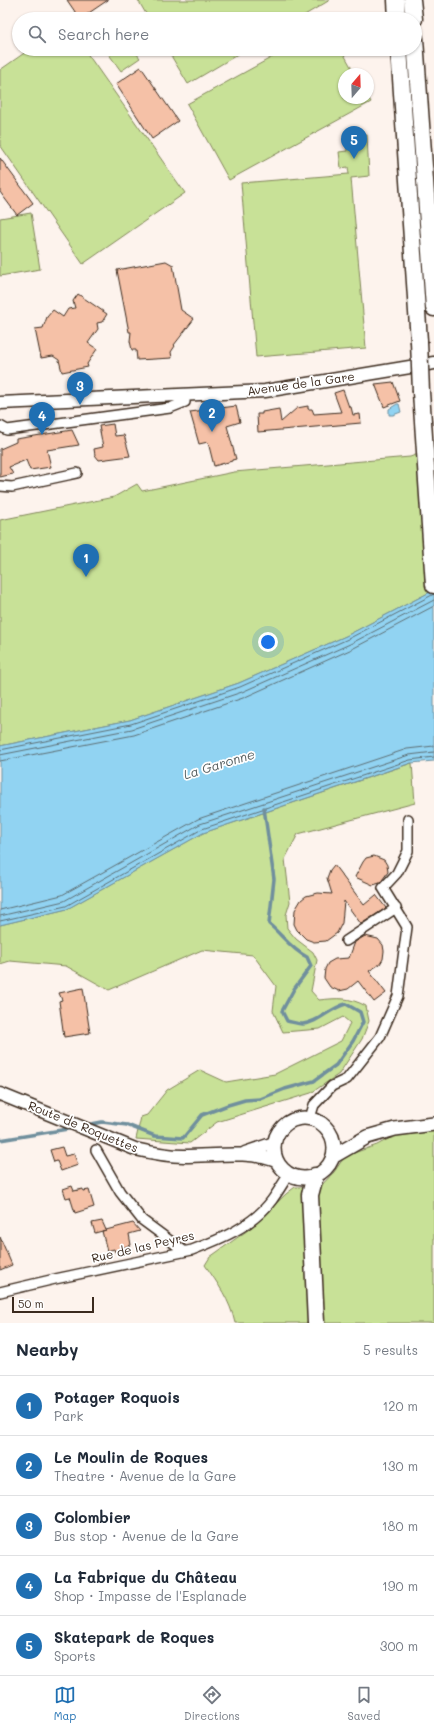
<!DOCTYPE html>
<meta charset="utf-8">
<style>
:root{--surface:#fff;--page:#f6f6f7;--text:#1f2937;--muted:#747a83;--line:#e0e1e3;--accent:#1f6fb2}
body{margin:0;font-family:Mali,sans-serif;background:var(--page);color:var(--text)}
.compass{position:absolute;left:338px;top:68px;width:36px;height:36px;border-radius:50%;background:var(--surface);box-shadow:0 1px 3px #0004;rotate:19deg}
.scale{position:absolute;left:12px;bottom:10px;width:82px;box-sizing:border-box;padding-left:4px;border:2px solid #3b2a1e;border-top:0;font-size:11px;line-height:14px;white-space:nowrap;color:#3b2a1e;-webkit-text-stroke:3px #fff;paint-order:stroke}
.you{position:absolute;left:268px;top:642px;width:14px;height:14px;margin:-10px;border:3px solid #fff;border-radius:50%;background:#1a73e8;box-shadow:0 0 0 6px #1a73e833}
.badge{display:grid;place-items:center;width:26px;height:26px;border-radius:50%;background:var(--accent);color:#fff;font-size:13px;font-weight:700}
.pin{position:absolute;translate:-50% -33px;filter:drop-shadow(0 1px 2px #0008)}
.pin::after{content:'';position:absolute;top:21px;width:14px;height:12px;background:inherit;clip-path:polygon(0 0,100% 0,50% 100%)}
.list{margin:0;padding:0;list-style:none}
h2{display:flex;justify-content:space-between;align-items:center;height:52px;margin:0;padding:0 16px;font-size:17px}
h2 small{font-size:13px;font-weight:400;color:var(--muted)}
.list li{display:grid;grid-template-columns:26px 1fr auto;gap:12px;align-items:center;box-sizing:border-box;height:60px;padding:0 16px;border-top:1px solid var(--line)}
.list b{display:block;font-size:15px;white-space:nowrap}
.list p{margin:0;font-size:13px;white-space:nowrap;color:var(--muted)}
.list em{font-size:13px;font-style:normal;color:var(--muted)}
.icon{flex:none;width:22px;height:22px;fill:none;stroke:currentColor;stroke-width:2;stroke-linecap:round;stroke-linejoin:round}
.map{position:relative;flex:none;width:434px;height:1323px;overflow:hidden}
.search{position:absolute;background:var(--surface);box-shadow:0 1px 3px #0004;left:12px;right:12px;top:12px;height:44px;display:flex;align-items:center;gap:10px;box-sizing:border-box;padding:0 14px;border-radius:22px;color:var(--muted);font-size:15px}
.sheet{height:352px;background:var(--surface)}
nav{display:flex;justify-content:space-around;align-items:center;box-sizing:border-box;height:56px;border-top:1px solid var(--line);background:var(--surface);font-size:11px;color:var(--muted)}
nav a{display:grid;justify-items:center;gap:2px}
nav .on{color:var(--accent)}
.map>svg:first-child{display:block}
</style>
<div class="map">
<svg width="434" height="1323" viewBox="0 0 434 1323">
<rect width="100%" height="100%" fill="#fdf3ed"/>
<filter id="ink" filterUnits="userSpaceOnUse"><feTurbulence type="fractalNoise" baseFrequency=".025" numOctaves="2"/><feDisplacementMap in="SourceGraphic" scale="8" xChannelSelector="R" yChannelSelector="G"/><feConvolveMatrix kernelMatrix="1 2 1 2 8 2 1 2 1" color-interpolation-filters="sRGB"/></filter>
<g filter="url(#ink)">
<path fill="#c8e197" stroke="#82865a" d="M138 0H330L298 19H149Z
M30 49H84L185 193 83 264 0 145V70Z
M105 49H133L140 58 121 71Z
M167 49H247L188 84Z
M287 49H341L355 74H344V98L368 97 371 102 229 180 187 104Z
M367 135 369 176 351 178 366 348 256 357 241 183 349 174 348 167 341 168 339 152 347 151 346 136Z
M31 213 40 269 0 276V218Z
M434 448V590L346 636 239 683 130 720 0 746V520L114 497 137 484 142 491 234 472 410 457Z
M412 763 415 803 298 834 285 859 290 902 286 915 287 928 296 939 313 952 317 960 311 991 319 1000C338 998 349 997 366 1006L369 1021 362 1039 339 1074 311 1093 217 1122 190 1143 136 1139 141 1117 147 1115 167 1090 200 1070 226 1082 275 1074 341 1041 350 1023 343 1017 320 1029 283 1032 273 1011 276 986 253 955 202 950 109 990 66 966 10 961 0 964V925L67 909 203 833Z
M434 1129V1323H322L315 1197 318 1189 334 1172 345 1156 377 1145 396 1135Z
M295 1187H303L311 1323H235C230 1300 218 1284 205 1265L210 1257 248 1230 286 1194Z"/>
<path fill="#91d3f2" stroke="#6f8f9d" d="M397 404H399L401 412 393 415H389V409Z
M434 590V761L411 763 203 833 67 909 0 925V746L130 720 239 683 346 636Z"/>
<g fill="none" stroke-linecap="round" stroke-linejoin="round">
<path stroke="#5d6e73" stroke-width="1" d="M0 750 131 724 240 687 348 639 434 594
M0 755 132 729 242 692 350 644 434 600
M0 761 134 735 243 698 352 649 434 606
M0 910 62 895 198 819 407 749 434 746
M0 916 64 901 200 824 409 755 434 752
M0 921 66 906 202 829 410 760 434 757"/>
<path stroke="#6f8f9d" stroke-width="3.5" d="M86 1125 102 1122 127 1125 155 1136 183 1138 202 1115 228 1105 245 1100 260 1099 285 1089 314 1081 336 1065 353 1041 363 1022 360 1012 346 1004C330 1008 318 1023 303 1024 298 1024 292 1022 287 1021L282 1011 294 989 311 966 307 957C292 950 282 935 269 924L274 879 264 808
M0 1140 74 1128"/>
</g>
<path fill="#f5c1a7" stroke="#3b2a1e" d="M67 0H108L80 19Z
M141 67 178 121 152 139 116 84Z
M0 158 33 203 17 215 0 192Z
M166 261 173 265 181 310 194 319 174 345 175 346 171 352 172 358 137 360 136 350H132L130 341 131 332H129L117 270Z
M78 294 107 314 102 322 97 323 98 329 88 343 97 349 87 364 88 367 62 372 59 360 53 356 41 358 35 329 43 328 47 317 53 310 63 317 68 309 75 308 73 301Z
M393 382 400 401 384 407 375 384Z
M343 390 349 407H351L353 415 360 414 361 423 258 432 257 414H262V412L279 409 281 422 297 408 308 406V409H312L314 414 341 412 334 393Z
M236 406 240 422 227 426 236 459 232 460V461L214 466 208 442 199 444 190 412Z
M113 424 115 436 124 435 130 456 99 460 95 455 94 449 103 447 99 426Z
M72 430 79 445 47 450 51 467 30 470 26 460 9 467 13 474 0 477V449L16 442V439Z
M374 856 384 860 387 865 388 872 380 883 373 885 355 877 363 862 366 858Z
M334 865 364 905 376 895 386 908 361 924 344 901 342 923 337 933 326 941 314 942 306 939 297 930 294 924 295 910 301 900 306 896 318 893 332 894 327 878 330 870Z
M365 936 378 939 383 945 384 951 383 959 380 964 369 971 386 993 374 1002 358 981 348 989 339 991 330 987 324 978 325 969 328 963 335 959 349 958 355 942Z
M83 988 90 1033 64 1037 59 1001 62 1000 59 993Z
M62 1147 65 1156 74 1154 78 1165 61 1171 57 1161 54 1162 50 1150Z
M72 1186 74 1191 83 1189V1191L89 1190 94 1207 75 1213 70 1197 66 1198 63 1189Z
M102 1221 106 1230 95 1233 92 1223Z
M133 1223 140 1231 129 1234 131 1245 124 1247 125 1250 115 1252 114 1249 107 1251 102 1231Z
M0 1237 12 1265 0 1270Z"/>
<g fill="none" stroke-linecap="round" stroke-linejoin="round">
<g stroke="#3b2a1e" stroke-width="12">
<path id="minor" d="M0 426 7 430 170 408 185 402V396
M0 486 12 487 77 473
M346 941 396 908
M310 1118 314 1105 332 1086 347 1079 380 1037 398 996 407 927 383 888 397 873 408 851V819
M96 1150 120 1192 142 1220 184 1251
M0 1292 55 1279 192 1250C221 1239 253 1226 272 1200 278 1192 283 1183 289 1174"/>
</g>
<g stroke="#3b2a1e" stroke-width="15">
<path id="tertiary" d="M0 403 265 391 434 363
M0 1094 135 1149C152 1153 167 1156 184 1156 215 1156 247 1150 276 1161
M245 1153 274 1143"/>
</g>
<g stroke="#3b2a1e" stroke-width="16">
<path id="secondary" d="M274 1148a30 30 0 1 1 60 0a30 30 0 1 1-60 0Z
M334 1156 367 1137 395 1129 434 1124"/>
</g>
<g stroke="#3b2a1e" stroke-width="19">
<path id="trunk" d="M396 0 397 19
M412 0 414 19
M415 39 434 308
M399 49 419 341
M421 392 434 585
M315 1176 310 1195 316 1323"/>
</g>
<use href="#minor" stroke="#fff" stroke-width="9"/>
<use href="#tertiary" stroke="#fff" stroke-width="12"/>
<use href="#secondary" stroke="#fff" stroke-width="13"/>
<use href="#trunk" stroke="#fff" stroke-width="16"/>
<g stroke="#3b2a1e" stroke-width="19" stroke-linecap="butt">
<path id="trunk-bridge" d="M419 341 421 392"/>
</g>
<use href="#trunk-bridge" stroke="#fff" stroke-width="16"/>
</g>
</g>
<g text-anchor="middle" stroke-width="3.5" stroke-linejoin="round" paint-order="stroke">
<g font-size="12" fill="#3b2a1e" stroke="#fff">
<text transform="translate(301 384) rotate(-8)" y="4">Avenue de la Gare</text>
<text transform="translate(83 1127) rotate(22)" y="4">Route de Roquettes</text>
<text transform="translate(143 1247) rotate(-13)" y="4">Rue de las Peyres</text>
</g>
<g font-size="13" font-style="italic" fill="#555d5e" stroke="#fff">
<text transform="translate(219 764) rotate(-17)" y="5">La Garonne</text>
</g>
</g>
</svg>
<svg class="compass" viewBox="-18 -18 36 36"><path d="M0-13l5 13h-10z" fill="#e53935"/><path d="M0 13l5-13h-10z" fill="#747a83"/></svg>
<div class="scale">50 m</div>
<div class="you"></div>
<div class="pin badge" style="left:86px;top:577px">1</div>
<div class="pin badge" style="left:212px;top:432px">2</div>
<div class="pin badge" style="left:80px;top:405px">3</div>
<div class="pin badge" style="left:42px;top:435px">4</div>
<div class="pin badge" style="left:354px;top:159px">5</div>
<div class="search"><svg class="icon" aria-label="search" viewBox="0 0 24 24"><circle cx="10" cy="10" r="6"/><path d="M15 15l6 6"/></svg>Search here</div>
</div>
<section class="sheet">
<h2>Nearby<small>5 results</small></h2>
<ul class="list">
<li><span class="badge">1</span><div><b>Potager Roquois</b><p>Park</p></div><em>120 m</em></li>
<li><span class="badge">2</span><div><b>Le Moulin de Roques</b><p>Theatre · Avenue de la Gare</p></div><em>130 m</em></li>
<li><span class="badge">3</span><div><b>Colombier</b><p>Bus stop · Avenue de la Gare</p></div><em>180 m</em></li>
<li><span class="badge">4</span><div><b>La Fabrique du Château</b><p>Shop · Impasse de l'Esplanade</p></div><em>190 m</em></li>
<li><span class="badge">5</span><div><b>Skatepark de Roques</b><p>Sports</p></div><em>300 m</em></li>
</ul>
</section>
<nav>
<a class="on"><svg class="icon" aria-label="map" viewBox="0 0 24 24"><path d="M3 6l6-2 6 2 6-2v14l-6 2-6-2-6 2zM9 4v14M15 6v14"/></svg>Map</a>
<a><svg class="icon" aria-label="directions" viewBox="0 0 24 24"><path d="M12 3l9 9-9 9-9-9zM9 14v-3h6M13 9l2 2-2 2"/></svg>Directions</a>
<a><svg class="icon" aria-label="saved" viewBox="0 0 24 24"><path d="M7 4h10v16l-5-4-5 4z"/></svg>Saved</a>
</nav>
